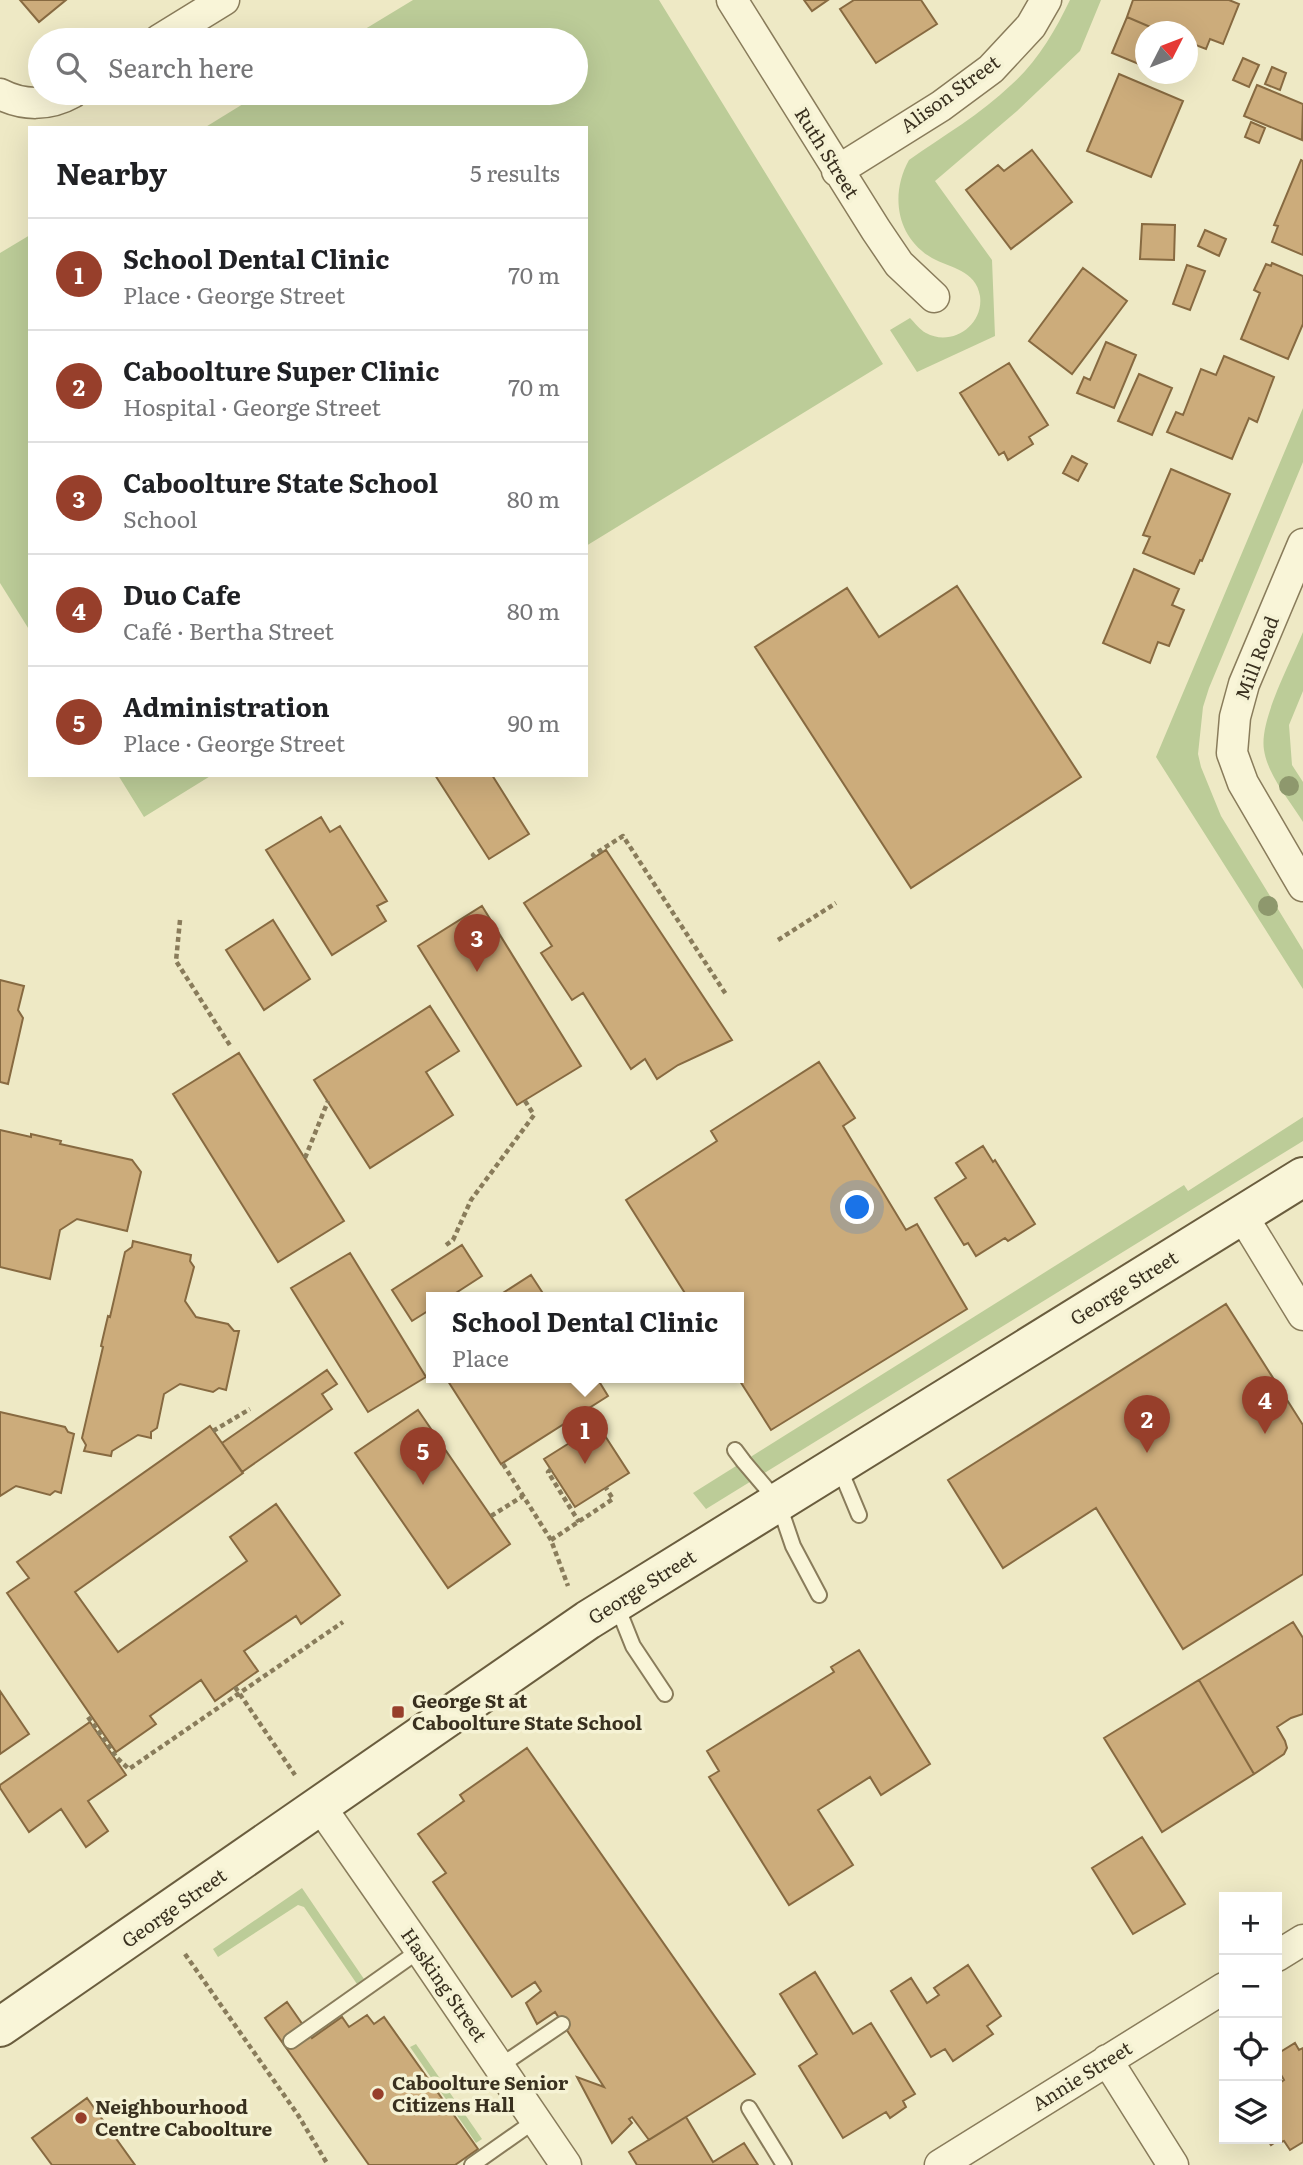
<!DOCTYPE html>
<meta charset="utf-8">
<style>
:root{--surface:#fff;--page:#f6f6f6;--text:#202124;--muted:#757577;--line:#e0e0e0;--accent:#973f2b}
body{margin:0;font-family:Literata,serif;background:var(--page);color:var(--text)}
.controls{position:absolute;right:21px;bottom:21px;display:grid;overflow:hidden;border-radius:0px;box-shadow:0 7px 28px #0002}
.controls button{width:63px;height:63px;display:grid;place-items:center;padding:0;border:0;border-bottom:2px solid var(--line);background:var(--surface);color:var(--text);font:35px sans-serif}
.compass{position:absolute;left:1135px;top:21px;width:63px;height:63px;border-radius:50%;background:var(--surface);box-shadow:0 7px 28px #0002;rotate:48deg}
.you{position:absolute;left:858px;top:1208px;width:24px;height:24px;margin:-18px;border:5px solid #fff;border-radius:50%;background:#1a73e8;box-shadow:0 0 0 10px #1a73e833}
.badge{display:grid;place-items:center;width:46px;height:46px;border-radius:50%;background:var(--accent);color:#fff;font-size:23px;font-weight:700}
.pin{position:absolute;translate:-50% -58px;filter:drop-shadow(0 2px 4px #0008)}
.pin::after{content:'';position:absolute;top:37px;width:24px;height:21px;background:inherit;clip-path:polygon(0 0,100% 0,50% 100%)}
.popup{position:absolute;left:426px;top:1292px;width:318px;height:91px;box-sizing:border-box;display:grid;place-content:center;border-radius:0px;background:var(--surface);filter:drop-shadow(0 2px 5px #0005);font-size:23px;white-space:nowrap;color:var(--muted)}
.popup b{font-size:26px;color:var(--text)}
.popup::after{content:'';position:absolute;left:50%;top:100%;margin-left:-14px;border:14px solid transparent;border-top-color:var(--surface)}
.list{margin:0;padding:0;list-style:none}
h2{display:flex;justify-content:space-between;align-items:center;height:91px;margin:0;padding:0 28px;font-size:30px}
h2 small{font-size:23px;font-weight:400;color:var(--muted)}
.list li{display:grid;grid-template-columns:46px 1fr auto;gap:21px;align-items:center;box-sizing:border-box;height:112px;padding:0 28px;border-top:2px solid var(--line)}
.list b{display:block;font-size:26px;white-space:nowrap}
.list p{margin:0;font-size:23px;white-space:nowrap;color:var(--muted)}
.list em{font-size:23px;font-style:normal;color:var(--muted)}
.icon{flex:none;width:38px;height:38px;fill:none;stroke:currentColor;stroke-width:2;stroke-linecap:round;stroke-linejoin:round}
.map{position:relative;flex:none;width:1303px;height:2165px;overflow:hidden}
.search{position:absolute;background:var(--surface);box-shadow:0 7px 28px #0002;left:28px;top:28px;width:560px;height:77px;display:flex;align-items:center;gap:18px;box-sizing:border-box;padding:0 24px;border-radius:38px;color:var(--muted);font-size:26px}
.panel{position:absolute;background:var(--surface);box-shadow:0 7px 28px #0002;left:28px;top:126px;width:560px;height:651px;border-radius:0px}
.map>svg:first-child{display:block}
</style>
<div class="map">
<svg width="1303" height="2165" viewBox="0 0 1303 2165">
<rect width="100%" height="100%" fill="#eee9c5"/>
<path fill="#bccc98" d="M413 0H659L883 364 586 546V128H204L261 93H576V40H347Z
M1070 0H1101L1080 51 1017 111 935 181 992 260 995 336 917 372 890 330 910 318C915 323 920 330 926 333 951 347 984 326 980 296 976 270 950 268 932 258 896 237 890 194 909 160 943 136 981 114 1011 85 1037 62 1055 31 1070 0Z
M30 235V631L0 583V253Z
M1303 408V462L1209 688 1203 707 1198 754 1201 767 1221 816 1303 950V989L1156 757Z
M1303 632V691L1289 725 1292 765 1303 782V822C1290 801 1268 776 1264 750 1259 720 1291 662 1303 632Z
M118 775H212L144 817Z
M1303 1117V1141L706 1509 693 1493 1184 1185 1188 1191Z
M302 1888 364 1979 357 1984 304 1907 298 1905 218 1957 213 1949Z
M416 2044 482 2139 476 2143 410 2047Z"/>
<path fill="#ccac7b" stroke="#876a41" stroke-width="2" d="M20 0H66L39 22Z
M804 0H828L812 11Z
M854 0H921L937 24 876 63 840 9Z
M1133 0H1229L1239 4 1223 44 1210 39 1206 49 1188 42V32H1162L1127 17Z
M1127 17 1162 32H1146V67L1112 53Z
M1243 58 1259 65 1249 87 1233 80Z
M1272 67 1286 73 1280 90 1265 84Z
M1119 74 1183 101 1151 177 1087 151Z
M1257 85 1303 104 1302 140 1244 116Z
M1251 122 1265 128 1259 143 1245 137Z
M1032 150 1072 202 1011 249 966 190 998 165 1004 171Z
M1301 160 1303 161V255L1272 242 1278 226 1274 225Z
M1142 224 1175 225 1174 260 1140 259Z
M1205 230 1226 239 1219 256 1198 246Z
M1272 263 1303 276V324L1288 359 1241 339 1260 293 1254 290 1266 264 1271 266Z
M1187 265 1205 271 1190 310 1173 304Z
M1083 268 1127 301 1072 374 1029 341Z
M1106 342 1136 355 1114 408 1077 393 1084 377 1090 380Z
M1224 356 1274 377 1257 422 1249 418 1232 459 1167 432 1176 412 1183 415 1201 369 1216 375Z
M1009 363 1048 425 1029 437 1033 444 1008 460 1004 452 999 455 960 393Z
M1139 374 1172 388 1152 435 1118 421Z
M1072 456 1087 464 1078 481 1063 473Z
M1171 469 1230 494 1202 561 1200 560 1194 574 1143 553 1150 537 1143 535Z
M1134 569 1179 589 1172 605 1184 610 1169 646 1158 642 1150 663 1103 643Z
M957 586 1081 777 911 888 755 647 847 588 879 637Z
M435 775H492L529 834 489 859Z
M321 817 330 832 340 826 387 901 377 906 386 921 332 955 266 850Z
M606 850 732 1040 678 1065 657 1079 645 1059 631 1069 583 993 572 1000 541 953 552 946 524 903Z
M482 906 581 1066 517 1105 418 946Z
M273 920 310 979 264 1010 226 950Z
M0 980 24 986 18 1010 23 1018 8 1084 0 1082Z
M430 1006 459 1051 426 1072 453 1115 370 1168 314 1080Z
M239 1053 344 1221 278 1262 173 1094Z
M819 1062 855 1118 843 1126 906 1230 917 1224 967 1309 771 1430 738 1378 739 1298H688L626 1200 717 1141 711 1131Z
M0 1130 31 1137V1134L61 1141 60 1144 132 1160 141 1172 127 1231 77 1219 60 1230 50 1279 0 1267Z
M983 1146 993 1162 995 1160 1035 1224 1008 1241 1005 1238 976 1256 968 1243 964 1245 935 1198 966 1178 956 1163Z
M133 1241 191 1255 190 1261 194 1267 185 1301 196 1317 228 1324 234 1331H239L226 1390 219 1388 213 1392 180 1384 164 1394 157 1428 151 1432V1438L138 1435 112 1451 111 1456 84 1451 86 1445 82 1438 103 1347 101 1346 108 1316 110 1317 125 1252 132 1247Z
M462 1245 482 1276 448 1298H431V1309L412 1321 392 1290Z
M350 1253 426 1377 368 1412 291 1288Z
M531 1275 546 1298H495Z
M1226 1304 1303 1425V1574L1183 1649 1096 1508 1003 1568 948 1480Z
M327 1370 337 1384 322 1394 332 1409 242 1472 222 1443Z
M446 1378H597L608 1396 501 1464Z
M418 1410 510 1544 448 1588 355 1453Z
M0 1412 65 1427 68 1432 74 1434 61 1493 55 1491 50 1495 16 1486 0 1496Z
M598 1425 629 1473 575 1507 544 1459Z
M210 1426 243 1473 75 1592 118 1652 247 1561 230 1537 276 1504 340 1595 301 1624 296 1616 244 1651 258 1671 215 1701 201 1680 150 1716 156 1724 116 1752 7 1593 29 1578 17 1562Z
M1293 1622 1303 1638V1714L1291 1718 1277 1727 1285 1741 1287 1748 1284 1754 1254 1774 1199 1680Z
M859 1650 930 1764 881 1795 870 1777 818 1810 853 1865 789 1905 709 1777 719 1771 707 1751 834 1672 831 1667Z
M1199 1680 1254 1774 1162 1832 1104 1738Z
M0 1691 29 1734 0 1754Z
M90 1722 126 1775 88 1801 108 1831 86 1847 61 1809 29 1832 0 1788V1785Z
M527 1748 755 2074 649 2140 632 2117 629 2119 632 2123 612 2143 577 2077 604 2087 555 2012 537 2024 526 2003 541 1991 535 1982 512 1997 433 1882 446 1873 418 1834 464 1801 460 1795Z
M1142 1837 1185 1904 1133 1934 1092 1868Z
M968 1965 1001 2016 987 2026 993 2034 953 2061 945 2049 931 2057 891 1991 911 1978 927 2003 939 1995 934 1988Z
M815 1972 853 2034 871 2023 915 2094 903 2101 906 2107 890 2118 886 2112 843 2138 799 2066 817 2054 780 1994Z
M287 2002 312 2038 342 2017 349 2027 367 2015 374 2024 384 2017 478 2149 455 2165H369L265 2018Z
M1295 2043 1299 2050 1303 2048V2142L1290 2150 1284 2141 1281 2142 1280 2139 1271 2145 1267 2139H1277V2085L1284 2080 1277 2068V2054Z
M87 2098 135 2165H52L32 2138Z
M686 2117 713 2162 744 2143 758 2165H637L629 2152Z"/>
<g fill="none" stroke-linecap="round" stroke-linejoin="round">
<g stroke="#897c5b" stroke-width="18">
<path id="lane" d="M735 1450 744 1462 778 1502 793 1546 819 1595
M839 1467 859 1515
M617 1606 633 1646 665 1694
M291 2041 420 1950
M500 2066 562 2024
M749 2108 784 2165
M472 2165 536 2120"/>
</g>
<g stroke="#897c5b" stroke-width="33">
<path id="street" d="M732 0 876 230 899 264 934 297
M159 40 224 0
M0 94C23 106 49 106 72 93
M837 171 941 106 991 69 1031 26 1046 0
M1303 544 1244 684 1235 717 1232 753 1243 783 1303 886
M1242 1215 1303 1315
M320 1806 420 1950 566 2165
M1277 1956 1303 1940
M1107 2060 1173 2165
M940 2165 1224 1988"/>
</g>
<g stroke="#6a5d3e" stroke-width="42">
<path id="secondary" d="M0 2027 588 1620 1303 1177"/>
</g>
<path stroke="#897c5b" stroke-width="4.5" stroke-dasharray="5 3.5" stroke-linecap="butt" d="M595 857 593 855 623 836 727 996
M180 920 176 961 231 1047
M778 940 836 903
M305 1158 328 1101
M446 1245 453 1240 471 1200 534 1115 525 1101
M213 1431 250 1409
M503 1464 551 1540 568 1586
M551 1469 548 1472 579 1522
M491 1516 523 1496
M551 1540 613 1499 606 1488
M235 1687 295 1775
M88 1717 117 1758 129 1769 343 1622
M185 1954 298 2115 328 2165"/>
<use href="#lane" stroke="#f9f5d8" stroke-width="14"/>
<use href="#street" stroke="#f9f5d8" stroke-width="30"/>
<use href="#secondary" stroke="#f9f5d8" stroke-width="38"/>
</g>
<g fill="#8e986d">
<circle cx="1289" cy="786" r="10"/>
<circle cx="1268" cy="906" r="10"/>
</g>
<g fill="#973f2b" stroke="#f5f2d4" stroke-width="2.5">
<rect x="391" y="1705" width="14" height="14" rx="3.5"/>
<circle cx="378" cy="2094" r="7"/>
<circle cx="81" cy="2118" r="7"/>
</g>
<g text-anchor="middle" stroke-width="7" stroke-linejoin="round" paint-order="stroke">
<g font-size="19" fill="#39301f" stroke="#f5f2d4">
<text transform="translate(950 94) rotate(-36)" y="7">Alison Street</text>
<text transform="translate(827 153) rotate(58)" y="7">Ruth Street</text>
<text transform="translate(1257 658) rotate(-69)" y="7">Mill Road</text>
<text transform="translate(1124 1288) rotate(-32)" y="7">George Street</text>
<text transform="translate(642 1587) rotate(-32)" y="7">George Street</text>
<text transform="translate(174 1908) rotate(-35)" y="7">George Street</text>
<text transform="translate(444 1985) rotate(55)" y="7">Hasking Street</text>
<text transform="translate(1082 2076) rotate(-32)" y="7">Annie Street</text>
</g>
<g font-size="19" font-weight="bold" fill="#39301f" stroke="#f5f2d4" text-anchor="start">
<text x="412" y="1708">George St at<tspan x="412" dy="22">Caboolture State School</tspan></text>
<text x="392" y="2090">Caboolture Senior<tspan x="392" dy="22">Citizens Hall</tspan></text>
<text x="95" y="2114">Neighbourhood<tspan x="95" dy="22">Centre Caboolture</tspan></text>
</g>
</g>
</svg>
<div class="controls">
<button>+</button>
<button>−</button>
<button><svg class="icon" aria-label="locate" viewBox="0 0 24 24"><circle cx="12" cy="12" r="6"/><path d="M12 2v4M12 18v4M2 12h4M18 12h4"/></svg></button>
<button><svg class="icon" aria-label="layers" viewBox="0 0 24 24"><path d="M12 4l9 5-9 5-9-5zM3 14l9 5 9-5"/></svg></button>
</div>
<svg class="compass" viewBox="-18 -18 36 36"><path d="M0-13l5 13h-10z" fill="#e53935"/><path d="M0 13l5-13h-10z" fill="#757577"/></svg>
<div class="you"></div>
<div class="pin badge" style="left:585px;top:1464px">1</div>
<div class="popup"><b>School Dental Clinic</b>Place</div>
<div class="pin badge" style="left:1147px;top:1453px">2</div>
<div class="pin badge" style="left:477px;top:972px">3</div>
<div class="pin badge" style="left:1265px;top:1434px">4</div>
<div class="pin badge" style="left:423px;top:1485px">5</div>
<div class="search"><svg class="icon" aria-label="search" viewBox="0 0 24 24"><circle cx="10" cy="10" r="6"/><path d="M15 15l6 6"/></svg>Search here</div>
<section class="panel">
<h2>Nearby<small>5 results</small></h2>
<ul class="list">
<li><span class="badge">1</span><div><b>School Dental Clinic</b><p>Place · George Street</p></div><em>70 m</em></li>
<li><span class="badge">2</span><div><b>Caboolture Super Clinic</b><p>Hospital · George Street</p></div><em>70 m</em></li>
<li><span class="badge">3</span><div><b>Caboolture State School</b><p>School</p></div><em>80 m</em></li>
<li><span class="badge">4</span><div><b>Duo Cafe</b><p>Café · Bertha Street</p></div><em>80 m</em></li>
<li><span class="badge">5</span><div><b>Administration</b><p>Place · George Street</p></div><em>90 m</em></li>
</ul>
</section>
</div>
